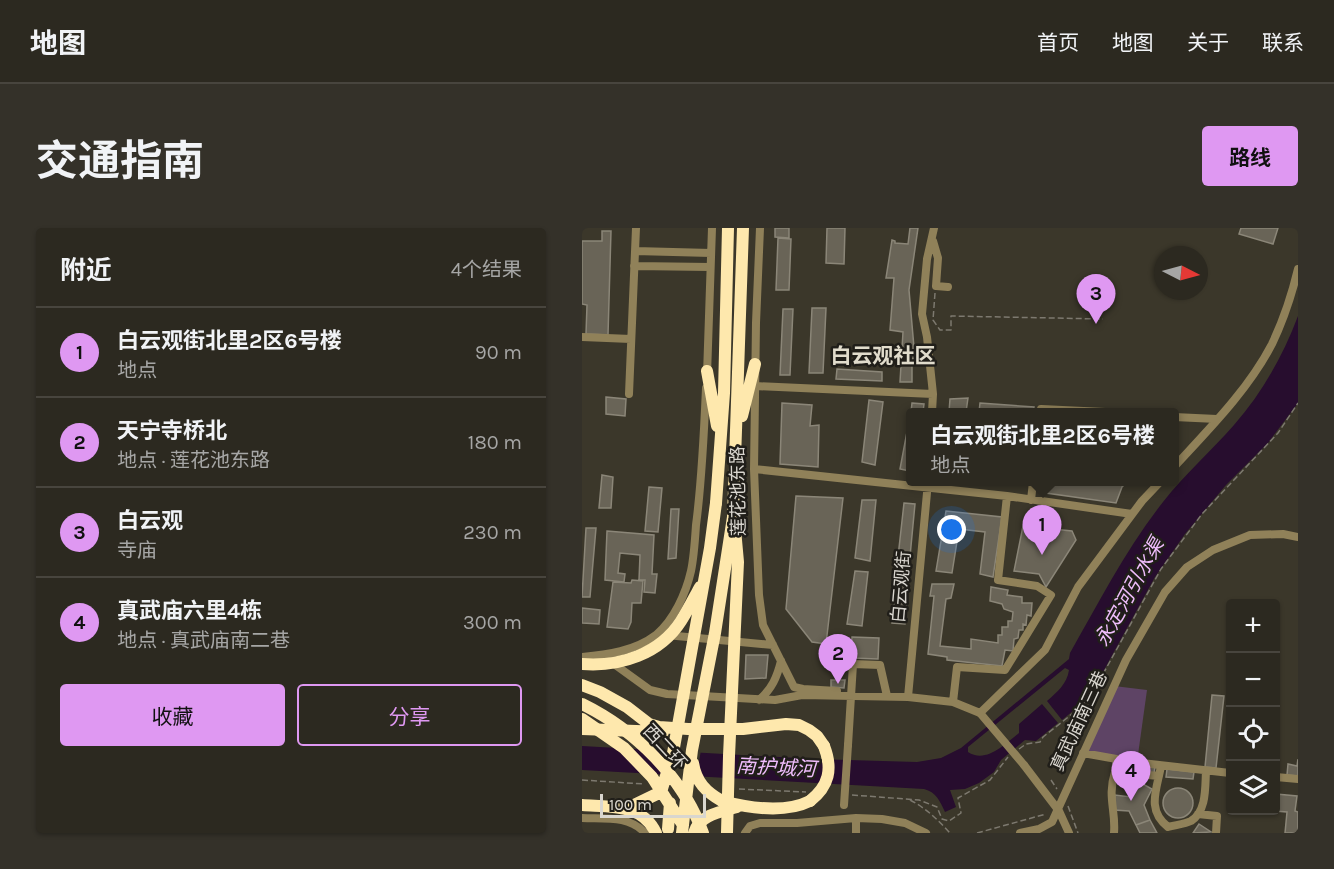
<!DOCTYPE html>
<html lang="zh">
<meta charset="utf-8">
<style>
:root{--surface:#2c2920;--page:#343129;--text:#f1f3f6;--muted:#a6a6a5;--line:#48453e;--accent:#df98f2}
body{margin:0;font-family:Karla,"Noto Sans SC",sans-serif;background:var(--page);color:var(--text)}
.controls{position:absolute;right:18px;bottom:18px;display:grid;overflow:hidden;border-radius:6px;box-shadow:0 2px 4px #0004}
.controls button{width:54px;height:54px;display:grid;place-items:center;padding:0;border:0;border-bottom:2px solid var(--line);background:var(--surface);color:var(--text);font:30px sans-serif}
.compass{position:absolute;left:572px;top:18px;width:54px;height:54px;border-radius:50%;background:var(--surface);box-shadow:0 2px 4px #0004;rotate:96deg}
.scale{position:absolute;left:18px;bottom:15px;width:106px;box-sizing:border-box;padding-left:6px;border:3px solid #d9d6cf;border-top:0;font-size:16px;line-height:21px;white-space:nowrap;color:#d9d6cf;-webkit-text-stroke:4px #201e19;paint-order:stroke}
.you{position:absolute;left:370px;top:302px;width:21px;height:21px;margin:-15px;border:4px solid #fff;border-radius:50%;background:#1a73e8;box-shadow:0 0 0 9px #1a73e833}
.badge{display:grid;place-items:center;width:39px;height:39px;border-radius:50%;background:var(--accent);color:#111;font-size:20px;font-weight:700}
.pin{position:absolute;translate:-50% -50px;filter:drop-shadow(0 2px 3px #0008)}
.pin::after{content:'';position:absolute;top:32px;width:21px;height:18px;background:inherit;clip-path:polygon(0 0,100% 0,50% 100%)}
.popup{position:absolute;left:324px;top:180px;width:273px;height:78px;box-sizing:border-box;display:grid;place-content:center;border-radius:6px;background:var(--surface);filter:drop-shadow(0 2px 4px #0005);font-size:20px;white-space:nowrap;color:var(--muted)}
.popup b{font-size:22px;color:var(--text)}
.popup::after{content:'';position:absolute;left:50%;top:100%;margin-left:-12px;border:12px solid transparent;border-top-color:var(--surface)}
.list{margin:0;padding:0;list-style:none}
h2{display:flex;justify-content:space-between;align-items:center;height:78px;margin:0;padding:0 24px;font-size:26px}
h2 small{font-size:20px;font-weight:400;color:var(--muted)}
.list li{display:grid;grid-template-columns:39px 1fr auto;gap:18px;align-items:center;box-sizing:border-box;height:90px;padding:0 24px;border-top:2px solid var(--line)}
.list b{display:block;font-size:22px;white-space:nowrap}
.list p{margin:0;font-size:20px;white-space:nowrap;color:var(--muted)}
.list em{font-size:20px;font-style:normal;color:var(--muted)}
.actions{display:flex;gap:12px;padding:18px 24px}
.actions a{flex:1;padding:14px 0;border:2px solid var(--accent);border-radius:6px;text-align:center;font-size:21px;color:var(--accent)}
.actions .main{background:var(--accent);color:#111}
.icon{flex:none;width:33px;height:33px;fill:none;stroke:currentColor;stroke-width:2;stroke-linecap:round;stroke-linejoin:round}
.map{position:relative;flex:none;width:716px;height:605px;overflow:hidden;border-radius:6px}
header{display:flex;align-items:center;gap:36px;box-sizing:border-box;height:84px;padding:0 30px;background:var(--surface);border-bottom:2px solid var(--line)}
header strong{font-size:28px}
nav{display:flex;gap:33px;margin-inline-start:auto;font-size:21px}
.intro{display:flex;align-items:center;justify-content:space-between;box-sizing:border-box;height:144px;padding:0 36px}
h1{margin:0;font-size:42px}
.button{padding:15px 27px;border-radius:6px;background:var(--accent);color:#111;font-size:21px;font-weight:700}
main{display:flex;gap:36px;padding:0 36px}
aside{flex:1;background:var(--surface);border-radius:6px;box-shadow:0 2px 4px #0004}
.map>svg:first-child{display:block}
</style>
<header>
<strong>地图</strong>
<nav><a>首页</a><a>地图</a><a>关于</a><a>联系</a></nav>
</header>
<div class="intro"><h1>交通指南</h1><a class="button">路线</a></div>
<main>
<aside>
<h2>附近<small>4个结果</small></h2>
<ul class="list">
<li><span class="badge">1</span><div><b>白云观街北里2区6号楼</b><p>地点</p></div><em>90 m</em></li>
<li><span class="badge">2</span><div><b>天宁寺桥北</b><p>地点 · 莲花池东路</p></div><em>180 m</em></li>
<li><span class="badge">3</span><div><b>白云观</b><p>寺庙</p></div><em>230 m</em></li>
<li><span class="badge">4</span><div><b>真武庙六里4栋</b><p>地点 · 真武庙南二巷</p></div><em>300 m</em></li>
</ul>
<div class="actions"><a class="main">收藏</a><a>分享</a></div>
</aside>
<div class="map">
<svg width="716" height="605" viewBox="0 0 716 605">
<rect width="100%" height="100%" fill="#3b372a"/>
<path fill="#5e4465" d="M532 458 565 462 555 534 501 525Z"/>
<path fill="#270d2e" d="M716 88V175L686 215 644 257 603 306 573 349 510 464 503 473 480 492 465 473C475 464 485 456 487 442L483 440 386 519V524C404 536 423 516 437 505V496L460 476 476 495 454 513 443 512 419 532 412 544 397 555 383 561 368 562 374 579 363 584C358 573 354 564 342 561L0 542V518L232 531 335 534 359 530 379 520 487 431 488 425C517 374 544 321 581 274 602 247 629 223 652 197 680 165 701 128 716 88Z"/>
<path fill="#3b372a" d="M81 520 119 522 114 551 80 549Z"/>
<path fill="#696457" stroke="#8b8678" stroke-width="1.5" d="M193 0H207V10L193 9Z
M245 0H263L262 36 244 35Z
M328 0H336L327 62 333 131H330V154H318L321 104 308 102 312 50H304L310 12 313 13V15L326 16Z
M659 0H696L691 16 657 6Z
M20 3H29L26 107 4 106 5 77 0 76V13H20Z
M196 10 209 11 207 62H194Z
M230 80H244L241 145H227Z
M201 81H211L208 147H198Z
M255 141 300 144V153L254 151Z
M24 169 44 171 43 188 24 186Z
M386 170 384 184H367L368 171Z
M287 172 301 174 293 237 280 234Z
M200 175 230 177 228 198 237 197 236 239 198 236Z
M330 175 342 176 341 184H329Z
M398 175 452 179 451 184H397Z
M328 188V243L318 241Z
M20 247 31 249 29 280H17Z
M465 254H545L540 259 534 275 464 265Z
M67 259 80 260 76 304 63 303Z
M214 268 261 270 244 416 230 414 204 381Z
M280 272H294L288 333 273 330Z
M322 275 333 276 327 339 315 338Z
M89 281H97L94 330 86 331Z
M364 283 420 289 411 349 398 346 403 304 377 301 370 345 354 343Z
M441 298 490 303 494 312 464 359 457 346 432 343Z
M4 300H14L8 369H0Z
M25 303 72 307 70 346H75L73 365 62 364 63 352H57L58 327 38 325 36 345 43 346 42 354 23 352Z
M273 343 286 344 280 398 265 396Z
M316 346 326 347 323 396 310 395Z
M50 352 61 353 59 375H50L49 394 46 401 25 399 31 354 49 355Z
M350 356H372L369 370 364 371 358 418 389 421V411L416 415V407H420V399H426V393H430L431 384 422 381 420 376 408 373 409 359 426 362 425 367 440 369V375H450L449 388 445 387 444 397 441 396V402H437L436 410 432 411 431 423 423 422 420 438 365 432V429L346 426 352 368H348Z
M0 380 18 382 17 396 0 395Z
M270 409 297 410 296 431 269 430Z
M164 427H186L184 450 163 451Z
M249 452H263L262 460 249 459Z
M630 467 642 468 634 540 623 539Z
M716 531V548L705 547 706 536 715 538Z
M531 534 573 538 572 546 530 542Z
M585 541 612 544 611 551 584 549Z
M559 555 570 561 562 577 568 592 554 597 547 583 532 582 533 567 549 569Z
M581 575a15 15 0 1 1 30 0a15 15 0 1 1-30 0Z
M694 566 715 568 713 583 716 584V605H703L705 584 692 583 694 582Z
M568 592 575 605H558L554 597Z
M617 596 629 604 611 605Z"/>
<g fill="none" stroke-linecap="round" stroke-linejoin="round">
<path stroke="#7d796f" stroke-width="1.5" stroke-dasharray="6 3" stroke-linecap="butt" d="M353 65 351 92 358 102H369V88L521 91
M437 521 444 516 458 514 461 509 499 479 510 466 579 341 620 286 696 205 716 175
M0 552 62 556
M469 552 475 561
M157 561 224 564
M270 567 337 572 355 579 360 591 367 593 379 585 376 570 408 552 426 529
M328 572C344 580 356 592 368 605
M486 578 496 605
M395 605 464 586"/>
<path stroke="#908159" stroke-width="8" d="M178 0 174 95 172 241 177 367 181 397 212 459 221 461 255 463
M351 13 356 30 354 58 366 59
M53 23 129 25
M52 38 128 39
M0 109 49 111
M125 147 130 0
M173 158 351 166
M47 166 54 0
M350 184 351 166 345 109 340 86 345 31 352 0
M459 184V181L523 184
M592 189 635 191
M592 239C627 201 666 162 690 116 701 93 710 66 716 41
M172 241 425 268 550 286
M449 272 451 254
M84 407 191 417
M21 428 68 462 85 466 193 472 220 467 326 469 371 474 398 485 463 422 496 359 560 273 578 254
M0 429C25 427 53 423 74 407 92 392 104 365 109 343 112 329 113 312 114 297 120 252 122 206 124 160
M326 469 346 254
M177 472C190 461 195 449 199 433
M371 474 375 439 423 442 469 367 455 358 416 352 425 268
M266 517 271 436 298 437 305 468
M501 525 551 534 648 545
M442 537 477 583 487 605
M579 538C575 561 564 582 586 599 593 597 603 596 609 593 625 583 623 559 624 543
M694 549 716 551
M616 586 635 588 634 605
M0 590C22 591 47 587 63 605
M163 605 168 598 178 595H215L274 590 300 591 323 595 344 605
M274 605V590
M438 605 457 601 470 594 544 432 583 364 605 339 631 322 668 307 701 306 716 309
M532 605C534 582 525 569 533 544L577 548"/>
<path stroke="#fee8ad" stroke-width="12" d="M125 143 135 198
M160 188 173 136
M134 275 142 165 146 0
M151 289 161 0
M0 457 18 464 45 479 67 496 77 499 106 501H161L204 496 217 497 227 502 235 508 242 518
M0 501 81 504
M140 573C167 580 202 586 228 573
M0 577C28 579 60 575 74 605
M112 605C117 587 138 584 155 579"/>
<path stroke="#908159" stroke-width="8" d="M398 485 442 537
M262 577 266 517"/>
<path stroke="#fee8ad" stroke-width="12" d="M0 436C38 439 78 426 99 393 106 382 112 370 118 359
M0 476C53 502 100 548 121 605
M0 491 42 520 70 549 101 597
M111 535C114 554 124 564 140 573
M228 573C247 558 251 541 242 518
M46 580 79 564 91 525 128 320 134 275
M86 601 88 575
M100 605 110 522 133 405 151 289
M145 605 147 528 156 334 153 301"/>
</g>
<g text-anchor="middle" stroke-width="5" stroke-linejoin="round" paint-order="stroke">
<g font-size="18" fill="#d9d6cf" stroke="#201e19">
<text transform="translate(156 263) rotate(-91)" y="6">莲花池东路</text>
<text transform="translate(319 359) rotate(-85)" y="6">白云观街</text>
<text transform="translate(497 493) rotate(-65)" y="6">真武庙南三巷</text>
<text transform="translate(83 519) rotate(47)" y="6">西二环</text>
</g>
<g font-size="20" font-style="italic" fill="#eebcfb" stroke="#201e19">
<text transform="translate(547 364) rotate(-61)" y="7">永定河引水渠</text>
<text transform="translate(194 539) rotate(3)" y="7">南护城河</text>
</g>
<g font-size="21" font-weight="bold" fill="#e1dccc" stroke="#201e19">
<text x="301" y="135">白云观社区</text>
</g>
</g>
</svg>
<div class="controls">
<button>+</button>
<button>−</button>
<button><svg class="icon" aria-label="locate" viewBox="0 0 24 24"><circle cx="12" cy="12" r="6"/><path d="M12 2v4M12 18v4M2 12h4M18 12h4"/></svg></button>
<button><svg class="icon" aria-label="layers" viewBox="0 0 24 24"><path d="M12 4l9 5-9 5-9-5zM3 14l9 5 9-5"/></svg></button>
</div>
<svg class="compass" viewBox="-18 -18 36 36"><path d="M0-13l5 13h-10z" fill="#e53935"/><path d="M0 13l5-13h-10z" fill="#a6a6a5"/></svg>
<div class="scale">100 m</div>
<div class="you"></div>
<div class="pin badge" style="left:460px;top:327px">1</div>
<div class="popup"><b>白云观街北里2区6号楼</b>地点</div>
<div class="pin badge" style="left:256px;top:456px">2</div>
<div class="pin badge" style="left:514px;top:96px">3</div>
<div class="pin badge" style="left:549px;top:573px">4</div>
</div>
</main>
